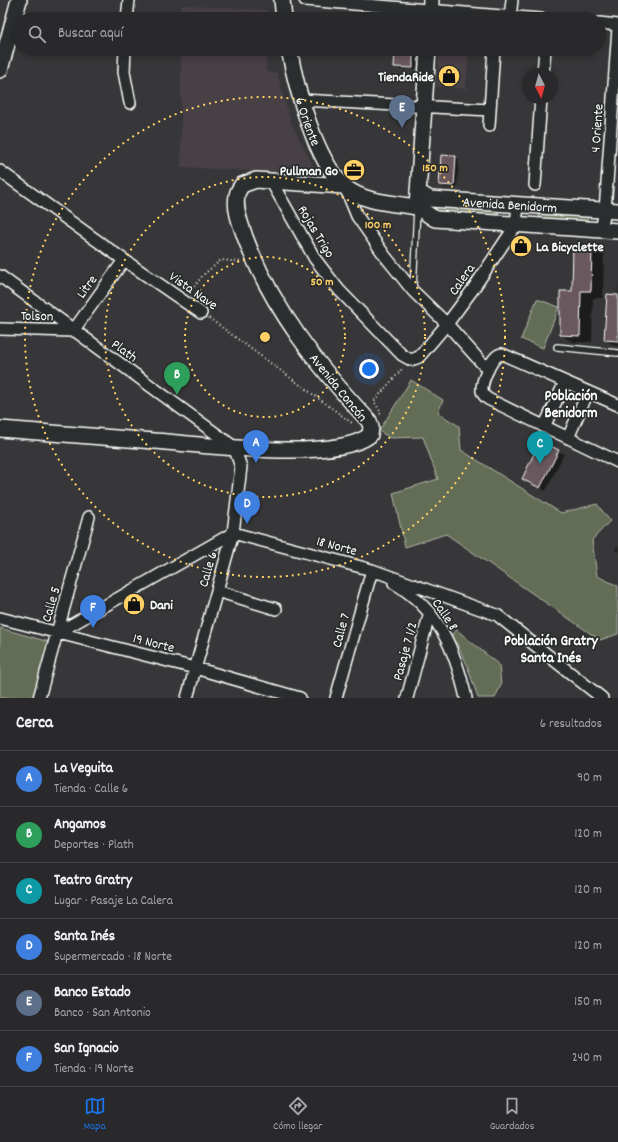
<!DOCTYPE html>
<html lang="es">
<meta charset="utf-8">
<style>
:root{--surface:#29282a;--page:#353436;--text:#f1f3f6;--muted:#a5a6a8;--line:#454447;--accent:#1a73e8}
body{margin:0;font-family:Dekko,sans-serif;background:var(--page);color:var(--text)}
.compass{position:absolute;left:522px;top:68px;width:36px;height:36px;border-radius:50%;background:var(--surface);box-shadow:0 2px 6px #0003;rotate:174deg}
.you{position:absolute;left:369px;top:369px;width:14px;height:14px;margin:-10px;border:3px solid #fff;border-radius:50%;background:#1a73e8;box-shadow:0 0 0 6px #1a73e833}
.badge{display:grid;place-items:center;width:26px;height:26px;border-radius:50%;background:var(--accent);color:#fff;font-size:13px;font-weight:700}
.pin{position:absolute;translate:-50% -33px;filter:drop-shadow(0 1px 2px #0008)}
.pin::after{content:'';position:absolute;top:21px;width:14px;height:12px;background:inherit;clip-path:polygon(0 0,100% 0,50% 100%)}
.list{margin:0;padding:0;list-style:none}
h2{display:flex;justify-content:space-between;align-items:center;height:52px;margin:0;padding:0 16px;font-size:17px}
h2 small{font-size:13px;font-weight:400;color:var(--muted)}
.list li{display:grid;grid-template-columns:26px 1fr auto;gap:12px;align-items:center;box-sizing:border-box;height:56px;padding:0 16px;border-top:1px solid var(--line)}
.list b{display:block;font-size:15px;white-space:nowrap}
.list p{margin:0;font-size:13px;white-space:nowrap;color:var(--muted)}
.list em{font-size:13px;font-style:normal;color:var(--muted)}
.icon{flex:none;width:22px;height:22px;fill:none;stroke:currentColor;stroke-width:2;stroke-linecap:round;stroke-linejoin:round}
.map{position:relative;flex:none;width:618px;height:698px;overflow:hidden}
.search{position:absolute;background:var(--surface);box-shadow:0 2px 6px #0003;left:12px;right:12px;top:12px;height:44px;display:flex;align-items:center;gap:10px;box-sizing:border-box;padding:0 14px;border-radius:22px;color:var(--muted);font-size:15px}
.sheet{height:388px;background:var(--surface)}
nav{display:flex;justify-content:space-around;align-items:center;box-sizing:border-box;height:56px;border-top:1px solid var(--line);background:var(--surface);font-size:11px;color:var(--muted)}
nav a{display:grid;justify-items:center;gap:2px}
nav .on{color:var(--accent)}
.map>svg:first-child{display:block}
</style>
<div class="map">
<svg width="618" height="698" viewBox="0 0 618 698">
<rect width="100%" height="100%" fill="#373638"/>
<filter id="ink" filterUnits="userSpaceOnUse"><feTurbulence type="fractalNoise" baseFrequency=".025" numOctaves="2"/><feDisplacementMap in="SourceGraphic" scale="8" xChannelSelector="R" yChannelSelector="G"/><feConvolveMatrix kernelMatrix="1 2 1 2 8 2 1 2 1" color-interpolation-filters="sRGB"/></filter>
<g filter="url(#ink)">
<path fill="#464044" d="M181 5 267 10V19H181Z
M181 49H267L266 72 277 73 291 122 318 175 181 167Z
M439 49H469L466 89 436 86Z"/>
<path fill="#636d54" stroke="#b1b6aa" d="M435 206 498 211V218L436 213Z
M539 213 588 217 587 222 539 219Z
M537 299 559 307 543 348 521 339Z
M411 380 443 400 438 413 459 426 461 450 561 513 597 504 610 521 592 540 597 576 618 586V634L600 640 446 534 405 547 393 493 438 479 423 437 390 438 379 431Z
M0 628 49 642 33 698H0Z
M457 630 499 665 501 685 495 698H478L466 662 452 634Z"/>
<path fill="#0007" d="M396 51H413L417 53 416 69H399L396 67Z
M455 157 459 159 457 188 444 187 440 185Z
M592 247 604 254 603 298H593L592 342H573L561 335 573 292Z
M618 280V347L605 340 617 296Z
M558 451 564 454 546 491 529 482Z
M618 545V552L615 550Z"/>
<path fill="#6a585f" stroke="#fff" d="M395 50H413V68L394 67Z
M441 155 456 156 454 186 439 185Z
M573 246H592L591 291H581L580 336 560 335V291H572Z
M607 294 618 295V341L604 340Z
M540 441 559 450 540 488 522 479Z"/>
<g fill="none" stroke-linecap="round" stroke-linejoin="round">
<g stroke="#fff" stroke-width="8">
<path id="lane" d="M413 289 417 209
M557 347 618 353"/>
</g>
<g stroke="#fff" stroke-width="14">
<path id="street" d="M305 0 541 19
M510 17 512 0
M127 19 129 0
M599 23 618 25
M125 49 124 72 130 103
M543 74 545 49
M301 100 490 110
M489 126 494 49
M0 171 124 260 201 313
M271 181 315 259 339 290 402 355 411 360 419 357 447 324 473 289 516 225 518 204
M535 185 541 98
M345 187 357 216 385 256 413 291 447 324 488 370
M601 230 605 211 618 28
M0 276 234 447 241 467 233 533 187 698
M0 329 73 331 124 260
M618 405 502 354C492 354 481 383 482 391 483 395 485 397 488 399L618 462
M544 427 565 382
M568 438 588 392
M394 583C438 609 455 649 466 698
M217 591 276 609
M0 618 195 668 300 698
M57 633 233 533 372 570 497 615 602 698
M39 698 89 517
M336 698 372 570 377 573
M407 698 430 612"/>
</g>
<g stroke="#fff" stroke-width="18">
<g id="secondary">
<path d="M282 0 284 19"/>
<path d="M430 19 431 0"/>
<path id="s1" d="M289 49C296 87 315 160 344 186 363 203 393 203 417 207L428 49"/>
<path d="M0 70 19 0"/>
<path id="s2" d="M418 192 430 199 618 211"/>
<path d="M417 207 435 219 618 231"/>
<path d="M0 429C51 433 103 437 154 441 201 444 335 463 370 435L371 427 369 421C319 368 271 307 245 237 241 225 234 209 237 196 237 192 240 188 242 185L256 180 344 186"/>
</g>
</g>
<path stroke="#fff" stroke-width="2" stroke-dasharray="1 3" stroke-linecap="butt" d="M189 293 203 275 221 260 242 262
M209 318 352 423
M380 414 381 413 374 401 403 368"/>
<use href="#lane" stroke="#2a2d2e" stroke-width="5.5"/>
<use href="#street" stroke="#2a2d2e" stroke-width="11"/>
<use href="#secondary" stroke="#2a2d2e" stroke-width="15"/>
</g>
</g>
<g fill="none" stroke="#ffd166" stroke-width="2" stroke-dasharray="2 4">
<circle cx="265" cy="337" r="80"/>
<circle cx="265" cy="337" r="160"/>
<circle cx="265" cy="337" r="240"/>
</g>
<defs>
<g id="shop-disc" transform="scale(1.15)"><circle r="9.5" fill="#ffd166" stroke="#2a2d2e"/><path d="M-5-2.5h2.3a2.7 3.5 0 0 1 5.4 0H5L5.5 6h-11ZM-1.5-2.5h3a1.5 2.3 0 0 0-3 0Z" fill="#111"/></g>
<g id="office-disc" transform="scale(1.15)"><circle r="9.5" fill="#ffd166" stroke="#2a2d2e"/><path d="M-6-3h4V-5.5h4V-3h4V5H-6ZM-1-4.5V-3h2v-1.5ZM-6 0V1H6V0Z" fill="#111"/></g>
</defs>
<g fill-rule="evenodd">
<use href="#shop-disc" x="449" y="76"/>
<use href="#office-disc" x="354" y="170"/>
<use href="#shop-disc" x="521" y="246"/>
<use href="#shop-disc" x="134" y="604"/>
</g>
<g text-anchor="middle" stroke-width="3.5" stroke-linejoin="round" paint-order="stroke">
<g font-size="14" font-weight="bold" fill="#fff" stroke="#2a2d2e" text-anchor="end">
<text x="434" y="81">TiendaRide</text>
<text x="338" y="175">Pullman Go</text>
<text x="536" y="251" text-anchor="start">La Bicyclette</text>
<text x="150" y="609" text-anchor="start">Dani</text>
</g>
<g font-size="14" fill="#fff" stroke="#2a2d2e">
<text dy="5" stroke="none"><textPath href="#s1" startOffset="75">6 Oriente</textPath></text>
<text transform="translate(596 128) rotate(-86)" y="5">4 Oriente</text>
<text dy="5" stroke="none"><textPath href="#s2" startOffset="94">Avenida Benidorm</textPath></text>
<text transform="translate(317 231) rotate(59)" y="5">Rojas Trigo</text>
<text transform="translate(461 279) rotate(-55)" y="5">Calera</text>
<text transform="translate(86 286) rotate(-54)" y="5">Litre</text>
<text transform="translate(194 290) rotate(35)" y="5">Vista Nave</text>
<text transform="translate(37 315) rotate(1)" y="5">Tolson</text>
<text transform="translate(125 350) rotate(36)" y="5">Plath</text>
<text transform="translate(339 387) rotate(51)" y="5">Avenida Concón</text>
<text transform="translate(337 545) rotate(15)" y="5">18 Norte</text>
<text transform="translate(207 569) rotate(-74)" y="5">Calle 6</text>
<text transform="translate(50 604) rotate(-74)" y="5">Calle 5</text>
<text transform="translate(446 614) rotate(56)" y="5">Calle 8</text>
<text transform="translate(340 630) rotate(-75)" y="5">Calle 7</text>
<text transform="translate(154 642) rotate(14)" y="5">19 Norte</text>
<text transform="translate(404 651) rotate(-75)" y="5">Pasaje 7 1/2</text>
</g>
<g font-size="15" font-weight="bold" fill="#fff" stroke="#2a2d2e">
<text x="571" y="400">Población<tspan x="571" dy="17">Benidorm</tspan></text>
<text x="551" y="645">Población Gratry<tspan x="551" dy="17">Santa Inés</tspan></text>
</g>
</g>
<circle cx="265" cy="337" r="6" fill="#ffd166" stroke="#2a2d2e" stroke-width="2"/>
<g font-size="12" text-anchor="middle" font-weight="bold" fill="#ffd166" stroke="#2a2d2e" stroke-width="3.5" stroke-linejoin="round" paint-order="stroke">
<text x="435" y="171">150 m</text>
<text x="378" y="228">100 m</text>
<text x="322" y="285">50 m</text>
</g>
</svg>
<svg class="compass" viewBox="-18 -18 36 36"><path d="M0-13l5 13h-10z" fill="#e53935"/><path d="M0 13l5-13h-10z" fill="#a5a6a8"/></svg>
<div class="you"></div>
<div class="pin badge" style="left:256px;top:463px;background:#3f7fe0">A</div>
<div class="pin badge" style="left:177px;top:395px;background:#2e9e5b">B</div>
<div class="pin badge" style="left:540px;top:464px;background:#0f9aa8">C</div>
<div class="pin badge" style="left:247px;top:524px;background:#3f7fe0">D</div>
<div class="pin badge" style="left:402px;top:128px;background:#5c6f8a">E</div>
<div class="pin badge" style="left:93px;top:628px;background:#3f7fe0">F</div>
<div class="search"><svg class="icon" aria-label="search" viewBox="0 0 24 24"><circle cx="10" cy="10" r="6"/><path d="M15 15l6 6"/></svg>Buscar aquí</div>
</div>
<section class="sheet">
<h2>Cerca<small>6 resultados</small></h2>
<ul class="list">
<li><span class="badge" style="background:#3f7fe0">A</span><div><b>La Veguita</b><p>Tienda · Calle 6</p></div><em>90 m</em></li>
<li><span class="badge" style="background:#2e9e5b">B</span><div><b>Angamos</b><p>Deportes · Plath</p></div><em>120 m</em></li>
<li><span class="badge" style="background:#0f9aa8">C</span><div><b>Teatro Gratry</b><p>Lugar · Pasaje La Calera</p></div><em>120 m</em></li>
<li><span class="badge" style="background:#3f7fe0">D</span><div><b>Santa Inés</b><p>Supermercado · 18 Norte</p></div><em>120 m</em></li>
<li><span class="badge" style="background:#5c6f8a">E</span><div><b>Banco Estado</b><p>Banco · San Antonio</p></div><em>150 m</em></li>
<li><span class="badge" style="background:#3f7fe0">F</span><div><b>San Ignacio</b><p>Tienda · 19 Norte</p></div><em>240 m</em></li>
</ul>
</section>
<nav>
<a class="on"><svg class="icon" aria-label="map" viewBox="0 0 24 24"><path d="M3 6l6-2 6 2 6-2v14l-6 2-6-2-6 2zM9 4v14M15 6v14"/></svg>Mapa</a>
<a><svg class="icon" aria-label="directions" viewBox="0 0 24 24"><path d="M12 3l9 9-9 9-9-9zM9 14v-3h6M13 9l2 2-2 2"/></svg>Cómo llegar</a>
<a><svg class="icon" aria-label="saved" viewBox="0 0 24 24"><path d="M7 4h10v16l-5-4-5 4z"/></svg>Guardados</a>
</nav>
